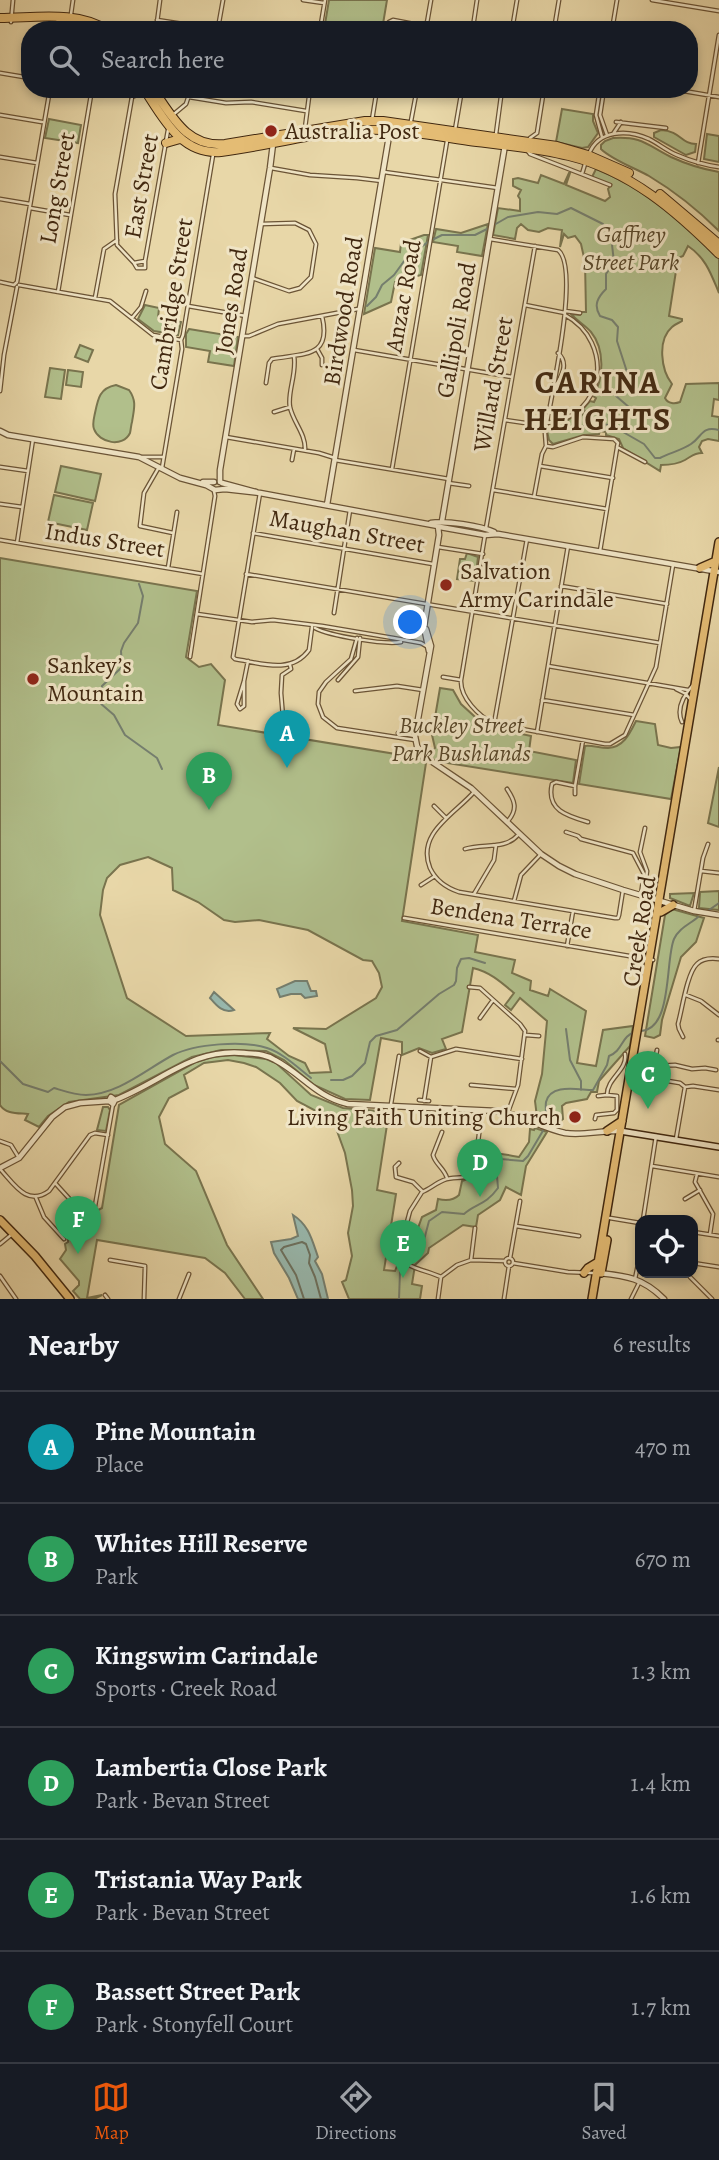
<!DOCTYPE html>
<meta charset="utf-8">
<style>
:root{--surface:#171b24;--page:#20242c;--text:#f1f3f6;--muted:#9ea1a6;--line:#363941;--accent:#ea580c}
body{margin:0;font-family:Alegreya,serif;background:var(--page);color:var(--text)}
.controls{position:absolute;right:21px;bottom:21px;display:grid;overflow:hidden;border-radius:14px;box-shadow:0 4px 10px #0003}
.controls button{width:63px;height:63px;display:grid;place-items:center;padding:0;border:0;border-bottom:2px solid var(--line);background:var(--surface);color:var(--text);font:35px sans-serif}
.you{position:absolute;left:411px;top:623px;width:24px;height:24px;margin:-18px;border:5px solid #fff;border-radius:50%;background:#1a73e8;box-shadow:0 0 0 10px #1a73e833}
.badge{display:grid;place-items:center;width:46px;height:46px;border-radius:50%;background:var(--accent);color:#fff;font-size:23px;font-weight:700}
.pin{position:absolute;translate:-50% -58px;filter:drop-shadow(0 2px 4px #0008)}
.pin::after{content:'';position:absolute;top:37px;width:24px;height:21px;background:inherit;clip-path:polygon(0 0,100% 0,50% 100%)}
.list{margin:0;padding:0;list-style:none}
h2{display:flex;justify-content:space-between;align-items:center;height:91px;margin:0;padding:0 28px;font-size:30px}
h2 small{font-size:23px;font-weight:400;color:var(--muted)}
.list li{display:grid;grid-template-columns:46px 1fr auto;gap:21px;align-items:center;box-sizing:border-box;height:112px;padding:0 28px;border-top:2px solid var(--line)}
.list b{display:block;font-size:26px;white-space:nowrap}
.list p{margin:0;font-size:23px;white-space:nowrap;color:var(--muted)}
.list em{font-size:23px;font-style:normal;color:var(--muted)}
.icon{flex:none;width:38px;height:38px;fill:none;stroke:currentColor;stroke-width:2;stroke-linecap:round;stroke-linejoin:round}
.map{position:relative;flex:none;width:719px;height:1299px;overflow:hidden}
.search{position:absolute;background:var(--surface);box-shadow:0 4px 10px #0003;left:21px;right:21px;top:21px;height:77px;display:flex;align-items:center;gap:18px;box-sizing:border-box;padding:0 24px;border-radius:28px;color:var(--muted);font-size:26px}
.sheet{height:763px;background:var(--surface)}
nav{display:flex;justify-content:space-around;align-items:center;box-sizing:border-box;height:98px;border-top:2px solid var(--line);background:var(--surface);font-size:19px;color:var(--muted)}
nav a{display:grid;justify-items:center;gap:4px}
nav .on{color:var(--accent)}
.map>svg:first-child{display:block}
</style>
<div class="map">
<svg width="719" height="1299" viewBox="0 0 719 1299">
<rect width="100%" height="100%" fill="#e8d7a8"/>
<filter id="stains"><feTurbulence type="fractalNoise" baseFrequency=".00286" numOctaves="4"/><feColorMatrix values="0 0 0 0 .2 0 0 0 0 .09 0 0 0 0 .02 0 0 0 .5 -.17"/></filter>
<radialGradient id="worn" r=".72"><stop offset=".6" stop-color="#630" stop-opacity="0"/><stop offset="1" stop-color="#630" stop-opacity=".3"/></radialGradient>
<path fill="#b1bf8b" stroke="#79744e" stroke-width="2" fill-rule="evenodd" d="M329 0H387L382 30H344V27L337 25 335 30H333L334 25 330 24 327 30H324Z
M562 109 593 114V121L598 133 588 147 582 148 556 142Z
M49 119 81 125 78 143 45 138Z
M661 130C681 131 681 144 696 144L695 152 686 155 654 137V133Z
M707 134 719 136V162L704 159Z
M613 138C642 136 647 145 671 157 686 164 702 169 719 172V231C698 210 674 191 649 176 635 168 612 160 601 149V145L605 141Z
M596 169C645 188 682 222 719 258V293C711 274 706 258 688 246L683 256 678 258 669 316 682 319V321C679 323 675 324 672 327 657 340 661 370 672 384L665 398C668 404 675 404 680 402L686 384 719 383V400L714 399 712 416 719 417V441L708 439 702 441 699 447 702 453C694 453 692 456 685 460 678 464 669 465 661 465L660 471 623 448 619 439 606 435V432L600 431 599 434 584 435 553 444 549 440 547 431 549 427 568 420 578 413 581 416 585 411 583 409 590 401 594 402 596 398 593 396C604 379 605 349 591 332 585 325 577 321 571 314L580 315 581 312H586L585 262 581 244 575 236 568 238 564 234 560 247 562 230 548 228 539 232 528 230 521 224 517 228 515 239 493 235 498 208 520 211V199L518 196 521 190 513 186V179L518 178 538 183 541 175 564 184 569 173H570L566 185 605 201 610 197 608 189 611 185 592 177Z
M488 224 482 256 457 252 458 246 433 242 436 229 461 233Z
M424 235H428L421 275 395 282 391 302 364 314 375 248 400 252 401 243Z
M145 305 159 308 158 318 181 322 178 335 154 331 138 319Z
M189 329 238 337 234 366 208 362 210 351 186 347V334Z
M80 345 93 350 88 362 75 357Z
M50 368 65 370 61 399 45 397Z
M68 370 83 372 81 387 66 385Z
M116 385 129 390C137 401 134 409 132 422 131 425 131 429 130 433 123 448 99 443 94 429 92 424 94 418 95 413 98 398 100 388 116 385Z
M61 466 101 474 95 501 55 492Z
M54 495 93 503 87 530 48 522Z
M467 553 478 557 475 581 457 579 460 559H465Z
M0 558 197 591 186 657 199 667 211 664 225 680 218 725 420 758 426 763 402 921 478 935 475 952 515 960 512 973 531 981 530 990 548 996 550 989 586 1011 577 1063 596 1066 603 1030 633 1026 630 1046 599 1081 597 1092H591L587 1099 566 1103 562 1106 563 1119 559 1122 537 1117 535 1101 542 1074 547 1021 520 998 511 1010 505 1005 514 993C501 982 490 972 473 968L462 1032 442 1039 446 1049 432 1053 419 1048 402 1055V1042L381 1038 370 1100 345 1099 314 1085 284 1060 266 1051 221 1050 192 1057 119 1095 69 1102 48 1116 39 1127 25 1120 28 1114C17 1113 6 1114 0 1105ZM148 857 172 868 173 890 198 902 224 920 235 922 259 920 308 930 363 960 372 961 379 973 382 987 376 998 326 1029 293 1028 325 1044 331 1072 310 1073 305 1063 289 1056 267 1039 270 1033 186 1036 127 998 100 915 103 890 107 878 120 865Z
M440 688 453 690 461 704 485 726 531 736 529 751 576 760 573 783 435 761 428 754 435 748 432 735Z
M636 721 655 724 658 745 671 748 681 747 671 799 579 784 585 746C592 745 599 748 608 748 624 747 630 733 636 721Z
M719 767V827L708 823Z
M719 891V910L699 908 700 892Z
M694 893 690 906 670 898V894Z
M672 909 704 918 696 942 681 957 662 1020 660 1035 654 1038 645 1036 665 915Z
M233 1055 266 1059 276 1063 311 1095 343 1108 389 1112 377 1190 396 1194 384 1270 395 1271 407 1241 410 1226 418 1228 422 1217 436 1210 438 1199C446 1201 453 1201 459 1195L462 1181 474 1177C488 1151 489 1151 519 1157L529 1142 530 1129 534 1130 535 1128 547 1132 526 1166 521 1195 506 1187 500 1200 478 1215 476 1227 463 1225 429 1248 428 1253 415 1265 412 1284 422 1286 420 1299H349L342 1282 346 1280 352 1256 348 1233 353 1206 352 1190 345 1153 333 1120 297 1101 280 1083 256 1067 244 1063 228 1060 204 1063 184 1075 188 1088 169 1098 159 1117 165 1144 196 1171 227 1245 263 1299H245L225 1273 205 1258 97 1240 87 1298 102 1295 94 1299H80L73 1291 79 1285V1281L60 1259 66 1250 65 1244 68 1242V1237L65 1233 79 1220 80 1214H91L102 1208 119 1105 196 1062 212 1057Z
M103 1107H108L110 1110 106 1131 97 1130Z"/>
<path fill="#98b8ad" stroke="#757e6e" stroke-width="2" d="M295 981H307L311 991H316L317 996 305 998 301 994H291L280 997 277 989Z
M214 992 234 1010C223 1014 216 1005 210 998Z
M293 1215C309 1225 312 1240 318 1257L315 1261 322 1274 328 1299H298L289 1278 274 1253 271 1242 291 1239 298 1236Z"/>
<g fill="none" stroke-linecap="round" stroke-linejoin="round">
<path stroke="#6c705e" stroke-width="2" d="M304 1299 296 1275 281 1250 284 1247 302 1242 306 1244 310 1255 309 1263 315 1277 321 1299"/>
<path stroke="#757e6e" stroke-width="2" d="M494 225 508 217 538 212 557 214 571 208 603 224 611 236 614 262 606 274V289C598 297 593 305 600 316L612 320 618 327 617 341 628 375 622 385 617 389 616 396 630 408 632 414 627 420 622 422 623 432 644 444 655 458H660C670 453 682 450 691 444 703 436 701 426 719 430
M434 239 442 235H475L489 228
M367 306 376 297 382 285 394 275 407 257 428 242
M561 430C582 426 600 421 621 427
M139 584 143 596 138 623 124 643 121 651 122 667 102 686 100 703 114 715 125 735 157 758 162 769
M709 910 719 903
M566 1029 570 1060 581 1081V1090
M641 1031C673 1029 665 960 674 939 679 928 690 924 698 917
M0 1061 23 1084 48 1092 54 1088C64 1091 75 1095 86 1095 119 1094 145 1070 173 1055 195 1044 243 1040 267 1048 283 1053 298 1068 311 1078
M331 1080H343L352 1076 365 1063 370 1042 376 1036 397 1030 439 994 454 985 456 981 457 968 461 959 469 958 485 963
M546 1124C547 1117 545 1109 546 1102 551 1083 578 1090 593 1090L607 1065 609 1056C623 1051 621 1036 635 1032
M399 1299 400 1272 424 1240 429 1221 442 1212 464 1214C476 1203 485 1206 498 1188L497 1176 491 1166 493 1162 500 1159 523 1161 528 1156 544 1129"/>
<g stroke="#6b5436" stroke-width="5">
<path id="minor" d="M303 0 324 3
M652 0 719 11
M71 14 73 0
M157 20 221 30
M11 22 13 0
M426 23 430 25 427 28 424 27Z
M427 23 431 0
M430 26 449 30
M473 27 477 0
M218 28 223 0
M156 30 160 0
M320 30 325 0
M386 30 389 22 393 20 424 26
M512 30 517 0
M554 30 559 0
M612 30 617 0
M0 73 30 78
M600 89 596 115 602 137
M604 89 600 115 607 135
M672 89 719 97
M132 97 115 194 117 245 134 263 145 261
M189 97 226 103 251 102 306 111
M174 114 186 104 191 89
M0 115 42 122
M372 120 377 89
M411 121 417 89
M616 122 666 128
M305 128 310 89
M455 130 462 89
M496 134 502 89
M613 134 621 122
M530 138 537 133 544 89
M527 150 530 154 610 185
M589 154C598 130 627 129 649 139 659 144 667 151 677 155 691 161 704 165 719 167
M0 157 37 163
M698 163 719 35
M271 168 310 175 357 178 382 181
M384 172 498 188
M582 174 585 164
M0 199 30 204
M30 208 70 215
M490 239 558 250C581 268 550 402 545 433L546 446 542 454 534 497
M134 263 137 268H145V261L168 130
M252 278 289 291 300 288 311 277 316 244 309 230 295 223 261 224
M0 282 14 285
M14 285 17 282 50 89
M19 285 110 301 153 335 181 340
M58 292 92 89
M95 298 104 249 117 240
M525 305 565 313
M188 306 246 316
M565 311 580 313
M132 318 141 307 146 291
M243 336H249L278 324 358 309
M317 349 322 358V365
M354 350 512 377
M294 356C297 374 287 393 290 407 293 422 306 434 305 450
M266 383 269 363 272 359C304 353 332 358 322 316
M553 387H555C562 376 569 363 558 353
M0 391 4 355 17 287
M274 412 290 407
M505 420 546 426
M546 423C606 418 615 342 565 315
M226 437 319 453 335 458
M546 446 553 447 583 437 614 439 618 443 617 447 645 462
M142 457H163
M292 460 294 449
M335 460 449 479
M540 466 613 478
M0 467 28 471
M159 467 144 493 140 526 173 533
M162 468 182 349 181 340 183 335 213 155
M392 469 447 141
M448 483 469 486
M493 490 607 509
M260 493 233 657 235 659C260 663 291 675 309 650L312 627
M0 504 22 507
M486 528 535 246
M253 533 433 564
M485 535 461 680C460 698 479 716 494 724L605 744H610L625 735 656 667 673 565
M0 540 203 574
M17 543 33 439
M438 547 483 554
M600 551 617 448
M168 568 177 512
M246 574 660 643
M561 586 667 604
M334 613 350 510
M197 614 252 622 273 620 322 626 393 638 421 643 428 647
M315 628C330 636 385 645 401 642
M357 638 351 659 326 682 319 692 318 704 323 717 337 728 415 740
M190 657 215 496 214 491
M548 666 688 690
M443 677 461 680
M338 680 358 657 360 638
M244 681V706L240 709 237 704 244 681 248 661
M676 689 686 694 690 699
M355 691 397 686 423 690
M542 700 634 715
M283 717 281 693 282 675 291 669 290 665
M682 722C676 709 684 695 693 685
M494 724 527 539
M537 732 568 546
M398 733 415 736
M575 786 556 782 552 784C546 810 567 816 588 822
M507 789C515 801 518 809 508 821
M474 792C455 814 416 833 430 868 436 881 447 888 459 892L615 918H618L619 915 623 890
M575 794V786L583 740
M434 806 446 818
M566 832 578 836 581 839 633 853 644 874 641 894
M465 849C483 843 505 850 518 835
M701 871 719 873
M421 885 435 876
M474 894 494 860 496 845
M644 895 647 871 640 852 645 828
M514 901 521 875 541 854
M694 911 703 858 708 844
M404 918 653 960
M567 946 573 911
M469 987 480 988 520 1024 525 1031 518 1085 508 1112
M686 995 701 1001 719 1015
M480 1018 493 1000
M526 1035 539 1036
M683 1037 679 1029 678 1024C682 1010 687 973 697 964 703 958 711 958 719 959
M718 1040H719
M657 1050 654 1066 675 1065 692 1069 705 1068 716 1070
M420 1051 431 1057 456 1049 522 1059
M650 1078 680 1083 685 1087
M647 1082 650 1078 648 1074
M471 1085 516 1089
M598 1096 607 1095
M419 1100 429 1101
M424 1101 431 1057
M391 1104 399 1056
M595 1119 596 1115 614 1113 617 1110V1096L607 1095C607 1078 628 1070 625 1054
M442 1132 433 1155C435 1164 444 1168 447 1178
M676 1139 685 1087 693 1086 719 1090
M0 1141 11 1145 19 1158
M399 1163 395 1167 396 1177 413 1182 422 1191
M652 1166 719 1177
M0 1169C14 1184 27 1207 49 1191L90 1135 95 1133 108 1135
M697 1174 695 1182 713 1214 710 1234
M55 1183 76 1206 87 1210 95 1206 113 1104
M36 1198 44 1217 64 1239
M685 1199 700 1190
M610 1218 640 1223
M643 1220 656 1136
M516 1226 579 1236
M693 1232 719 1236
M0 1244 11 1235
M505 1262a4 4 0 1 1 8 0a4 4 0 1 1-8 0Z
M510 1258 520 1201
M110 1260 145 1266
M471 1260 475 1228
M513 1263 568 1272 593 1273
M693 1263 719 1267
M688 1273 690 1277 712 1299
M0 1276 16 1299
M441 1277C428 1271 408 1268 400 1258L399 1252 410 1211 422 1192C430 1189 436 1183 444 1180 454 1176 464 1180 474 1174L480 1126
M635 1279 640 1255
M105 1295 108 1299
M144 1299 145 1267
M179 1299 189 1274
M438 1299 441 1277 457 1265 471 1260 505 1261
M504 1299 509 1266
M631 1299 639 1283"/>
</g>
<g stroke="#6b5436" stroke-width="7">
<path id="tertiary" d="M0 431 8 435 139 457 180 478 206 485 215 490 225 489 260 493 438 526 439 535 424 627 429 651
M203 482H214
M220 482V470L270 168 273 144
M222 483 256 492
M327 505 390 130
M442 521 505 145
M431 523C445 520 481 526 494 532
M440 527 485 535 498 534 719 572
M426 629 431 646 415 736 417 746 425 757 471 788 541 854 559 866 575 874 623 890 694 911 719 915
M111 1097 115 1100 113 1104 109 1101Z
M115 1100C162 1082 192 1048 244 1053 255 1054 266 1054 275 1060 302 1074 316 1097 348 1104L497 1111C521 1114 541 1128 565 1133 583 1136 602 1130 620 1131
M0 1168 19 1158 52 1117 65 1107 80 1103 109 1101
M599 1273C627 1276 643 1278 664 1299"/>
</g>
<g stroke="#412810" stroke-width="8">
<path id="secondary" d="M620 1131 719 1147"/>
</g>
<g stroke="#412810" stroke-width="10">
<path id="primary" d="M700 568 716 561
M661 912 673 905
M607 1131 622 1121
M0 1220 35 1256 70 1299
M584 1273 588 1268 598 1262
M601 1273 607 1240
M592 1299 719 542"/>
</g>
<g stroke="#412810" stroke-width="10">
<path id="trunk" d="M0 18C34 18 77 10 107 30
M60 22 73 24 87 30
M144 89C163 118 181 155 221 152 268 146 316 132 363 130 398 128 434 136 469 141 502 145 537 148 569 156 630 171 676 211 719 254
M153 89C172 116 187 148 225 144L365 121H383L557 146 588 155 629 173
M132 94 145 91
M166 143 180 139
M660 194 719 244"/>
</g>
<use href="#minor" stroke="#f0e5c6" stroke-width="2.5"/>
<use href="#tertiary" stroke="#f0e5c6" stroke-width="4.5"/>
<use href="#secondary" stroke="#f0e5c6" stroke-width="5"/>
<use href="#primary" stroke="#e4bc74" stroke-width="7"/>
<use href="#trunk" stroke="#e4bc74" stroke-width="8"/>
</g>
<g fill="#8f2418" stroke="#f0e5c6" stroke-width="2.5">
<circle cx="271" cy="131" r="7"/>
<circle cx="446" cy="585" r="7"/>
<circle cx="33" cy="679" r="7"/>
<circle cx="575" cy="1117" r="7"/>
</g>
<g text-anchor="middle" stroke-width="6" stroke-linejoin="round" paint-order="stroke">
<g font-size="24" fill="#412810" stroke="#f0e5c6" text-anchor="start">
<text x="285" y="139">Australia Post</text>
<text x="460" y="579">Salvation<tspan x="460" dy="28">Army Carindale</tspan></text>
<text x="47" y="673">Sankey’s<tspan x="47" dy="28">Mountain</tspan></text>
<text x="561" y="1125" text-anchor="end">Living Faith Uniting Church</text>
</g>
<g font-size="24" fill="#412810" stroke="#f0e5c6">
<text transform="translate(141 186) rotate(-80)" y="8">East Street</text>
<text transform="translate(57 188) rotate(-80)" y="8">Long Street</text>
<text transform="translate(403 296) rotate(-80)" y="8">Anzac Road</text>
<text transform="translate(231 301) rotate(-81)" y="8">Jones Road</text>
<text transform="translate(171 304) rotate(-81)" y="8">Cambridge Street</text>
<text transform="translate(343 311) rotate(-81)" y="8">Birdwood Road</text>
<text transform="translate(456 330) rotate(-80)" y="8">Gallipoli Road</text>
<text transform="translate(493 384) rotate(-80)" y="8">Willard Street</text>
<text transform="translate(347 531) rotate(10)" y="8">Maughan Street</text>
<text transform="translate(105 540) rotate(9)" y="8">Indus Street</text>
<text transform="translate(511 918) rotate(9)" y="8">Bendena Terrace</text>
<text transform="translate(639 931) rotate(-81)" y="8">Creek Road</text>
</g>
<g font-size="24" font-style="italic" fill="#574629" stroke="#f0e5c6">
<text x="631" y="242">Gaffney<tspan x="631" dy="28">Street Park</tspan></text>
<text x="461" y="733">Buckley Street<tspan x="461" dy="28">Park Bushlands</tspan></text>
</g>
<g font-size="32" font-weight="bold" letter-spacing="2" fill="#412810" stroke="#f0e5c6">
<text x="598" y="393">CARINA<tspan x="598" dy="37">HEIGHTS</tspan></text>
</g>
</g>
<rect width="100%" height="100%" filter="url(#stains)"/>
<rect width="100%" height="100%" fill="url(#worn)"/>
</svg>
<div class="controls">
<button><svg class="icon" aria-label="locate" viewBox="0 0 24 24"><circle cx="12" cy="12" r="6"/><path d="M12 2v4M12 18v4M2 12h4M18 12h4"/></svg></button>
</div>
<div class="you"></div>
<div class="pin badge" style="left:287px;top:768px;background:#0f9aa8">A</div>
<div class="pin badge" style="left:209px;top:810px;background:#2e9e5b">B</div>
<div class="pin badge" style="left:648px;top:1109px;background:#2e9e5b">C</div>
<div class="pin badge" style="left:480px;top:1197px;background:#2e9e5b">D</div>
<div class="pin badge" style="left:403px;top:1278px;background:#2e9e5b">E</div>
<div class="pin badge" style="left:78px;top:1254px;background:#2e9e5b">F</div>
<div class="search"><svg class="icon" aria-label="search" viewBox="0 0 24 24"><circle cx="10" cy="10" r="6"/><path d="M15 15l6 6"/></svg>Search here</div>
</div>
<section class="sheet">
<h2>Nearby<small>6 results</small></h2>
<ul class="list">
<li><span class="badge" style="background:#0f9aa8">A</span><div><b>Pine Mountain</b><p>Place</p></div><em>470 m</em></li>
<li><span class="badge" style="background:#2e9e5b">B</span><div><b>Whites Hill Reserve</b><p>Park</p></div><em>670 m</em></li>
<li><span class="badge" style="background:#2e9e5b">C</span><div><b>Kingswim Carindale</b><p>Sports · Creek Road</p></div><em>1.3 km</em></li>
<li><span class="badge" style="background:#2e9e5b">D</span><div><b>Lambertia Close Park</b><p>Park · Bevan Street</p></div><em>1.4 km</em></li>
<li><span class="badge" style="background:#2e9e5b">E</span><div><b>Tristania Way Park</b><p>Park · Bevan Street</p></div><em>1.6 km</em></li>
<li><span class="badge" style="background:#2e9e5b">F</span><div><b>Bassett Street Park</b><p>Park · Stonyfell Court</p></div><em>1.7 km</em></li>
</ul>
</section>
<nav>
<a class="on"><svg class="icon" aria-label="map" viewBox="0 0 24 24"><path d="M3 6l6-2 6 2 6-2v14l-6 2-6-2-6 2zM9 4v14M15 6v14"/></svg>Map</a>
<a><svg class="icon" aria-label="directions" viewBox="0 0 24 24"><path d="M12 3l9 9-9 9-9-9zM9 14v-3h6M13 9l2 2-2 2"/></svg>Directions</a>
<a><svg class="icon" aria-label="saved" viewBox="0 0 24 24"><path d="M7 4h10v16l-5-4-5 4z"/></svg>Saved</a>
</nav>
